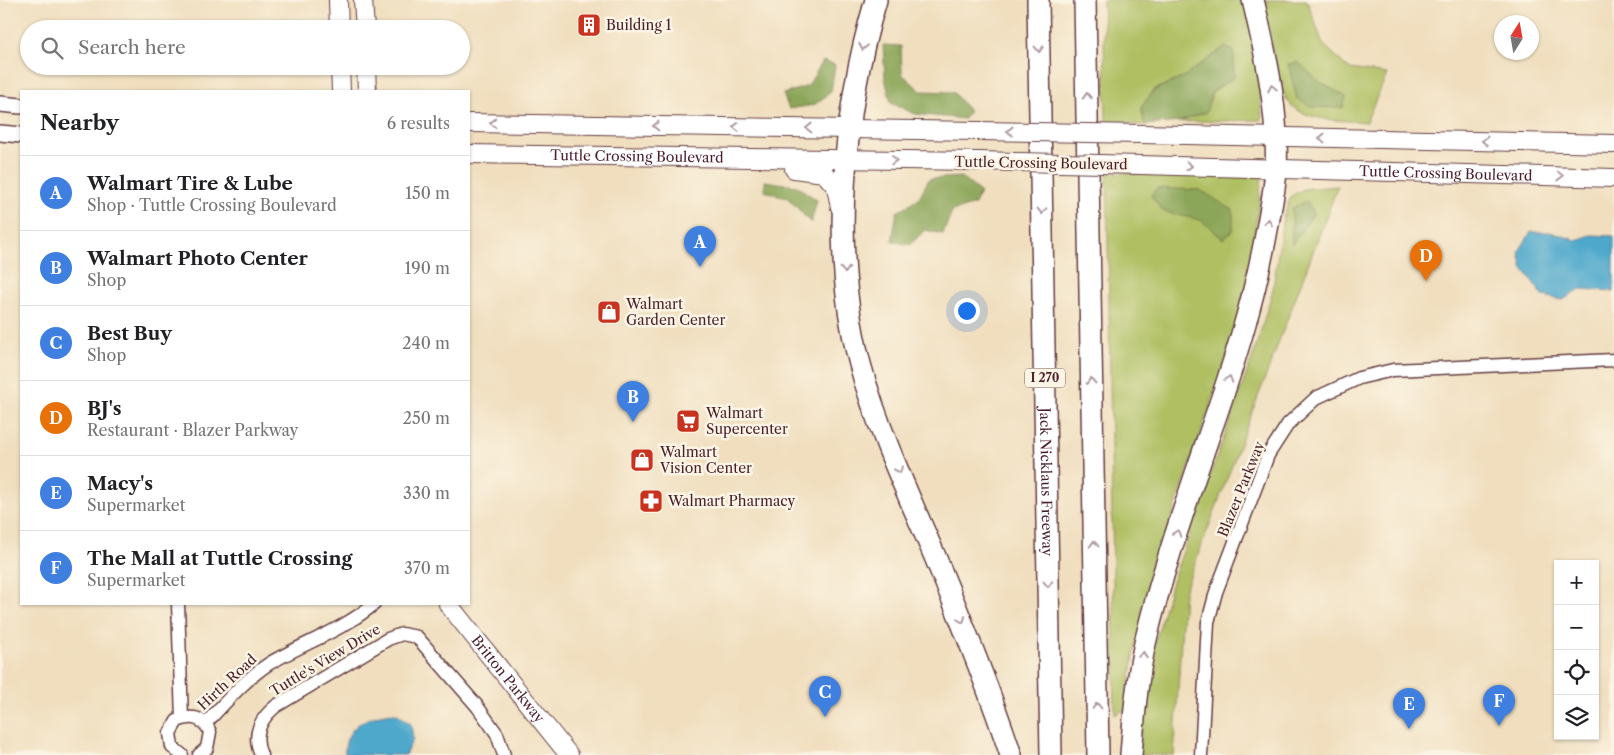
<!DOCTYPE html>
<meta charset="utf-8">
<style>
:root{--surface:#fff;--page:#f2f2f2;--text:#202124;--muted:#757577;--line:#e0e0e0;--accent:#c8321e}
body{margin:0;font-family:"Libre Caslon Text",serif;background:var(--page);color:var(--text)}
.controls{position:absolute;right:15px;bottom:15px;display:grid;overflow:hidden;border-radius:0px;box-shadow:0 1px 4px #0004}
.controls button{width:45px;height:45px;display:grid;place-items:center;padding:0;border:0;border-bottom:1px solid var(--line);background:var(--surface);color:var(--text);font:25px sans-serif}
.compass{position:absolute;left:1494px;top:15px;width:45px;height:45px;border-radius:50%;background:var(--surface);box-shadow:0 1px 4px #0004;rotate:11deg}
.you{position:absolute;left:966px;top:310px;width:18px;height:18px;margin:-12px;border:4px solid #fff;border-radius:50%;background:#1a73e8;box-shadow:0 0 0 8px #1a73e833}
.badge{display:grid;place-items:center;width:32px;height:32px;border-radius:50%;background:var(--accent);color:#fff;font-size:16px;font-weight:700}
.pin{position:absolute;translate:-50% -41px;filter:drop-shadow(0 1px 2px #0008)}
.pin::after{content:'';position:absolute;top:26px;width:18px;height:15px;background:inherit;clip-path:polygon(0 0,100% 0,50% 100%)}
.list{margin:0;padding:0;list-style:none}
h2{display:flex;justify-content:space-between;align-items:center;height:65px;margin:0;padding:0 20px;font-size:21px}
h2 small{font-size:16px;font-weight:400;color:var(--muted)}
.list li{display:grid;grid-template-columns:32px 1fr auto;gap:15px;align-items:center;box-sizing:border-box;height:75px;padding:0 20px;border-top:1px solid var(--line)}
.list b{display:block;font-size:19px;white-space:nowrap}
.list p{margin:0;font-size:16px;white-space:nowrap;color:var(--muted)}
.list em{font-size:16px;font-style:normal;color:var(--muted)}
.icon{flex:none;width:28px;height:28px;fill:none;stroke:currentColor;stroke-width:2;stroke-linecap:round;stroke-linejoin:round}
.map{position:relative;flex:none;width:1614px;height:755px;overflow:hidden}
.search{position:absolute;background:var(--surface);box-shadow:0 1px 4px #0004;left:20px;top:20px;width:450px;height:55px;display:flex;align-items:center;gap:12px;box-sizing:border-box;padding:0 18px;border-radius:28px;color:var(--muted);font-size:19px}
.panel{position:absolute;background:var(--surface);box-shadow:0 1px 4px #0004;left:20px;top:90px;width:450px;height:515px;border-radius:0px}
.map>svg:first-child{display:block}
</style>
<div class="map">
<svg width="1614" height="755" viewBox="0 0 1614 755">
<rect width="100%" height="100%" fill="#fcf5e5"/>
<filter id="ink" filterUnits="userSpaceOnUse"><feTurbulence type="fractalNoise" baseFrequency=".02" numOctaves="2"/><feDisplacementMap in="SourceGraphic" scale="10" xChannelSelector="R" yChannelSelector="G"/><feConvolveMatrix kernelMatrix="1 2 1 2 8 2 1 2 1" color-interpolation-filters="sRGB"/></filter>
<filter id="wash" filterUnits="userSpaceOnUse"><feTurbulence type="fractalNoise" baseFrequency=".0096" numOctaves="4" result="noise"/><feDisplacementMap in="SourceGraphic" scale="20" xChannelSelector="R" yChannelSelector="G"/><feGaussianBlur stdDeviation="1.12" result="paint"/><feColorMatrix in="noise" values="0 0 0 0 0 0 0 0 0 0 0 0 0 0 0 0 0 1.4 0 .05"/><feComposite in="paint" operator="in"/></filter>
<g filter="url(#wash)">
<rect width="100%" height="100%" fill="#f0debe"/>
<path fill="#afbf62" stroke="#7c6f46" d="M1103 0H1244L1256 47 1262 120 1179 122 1206 112 1212 92 1234 77 1225 47 1182 78 1155 89 1141 107 1145 125 1106 123Z
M1264 0H1307L1323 44 1349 69 1387 74 1366 122C1343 120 1311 122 1292 106 1277 95 1268 21 1264 0Z
M1107 173 1262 176 1251 264 1238 323 1153 573 1135 649 1126 709 1115 715Z
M1338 186 1184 592 1174 755H1138L1152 653 1172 582 1256 347 1273 289 1283 217 1291 196 1304 189Z"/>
<path fill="#8ba658" stroke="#6a6242" d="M883 45 901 46 902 74 921 91 953 92 969 111 964 119 915 114 891 103 885 78Z
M1225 47 1234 51V77L1212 92 1206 112 1179 122 1145 125 1141 107 1156 89 1182 78Z
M823 61 835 65 831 92 814 105 789 109 783 94 808 86Z
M1298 62 1318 81 1346 97 1343 108 1312 107 1297 99 1288 64Z
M961 177 980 192 975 204 952 211 943 234 925 230 910 245 892 241 897 212 918 199 929 179Z
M765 181 797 186 817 200 811 223 788 198 765 191Z
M1157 188 1200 190 1233 210V230L1223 239 1201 220 1164 212 1151 196Z
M1307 201 1314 213 1292 244V208Z"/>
<path fill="#4ea8cc" stroke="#4c647c" d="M1531 232H1550L1576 240 1591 235 1614 236V291L1580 289 1563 300 1543 296 1522 267 1519 251Z
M396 713 411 724 413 739 405 755H345C343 725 370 714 396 713Z"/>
</g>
<g filter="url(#ink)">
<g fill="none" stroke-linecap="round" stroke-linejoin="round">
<g stroke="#633c41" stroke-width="15">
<path id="minor" d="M178 604 182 719
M205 724C225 703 245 679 270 663 304 643 343 630 374 604
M182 755 172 747 170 733 177 721C192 715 203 717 210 732L207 748 199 755
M261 755C252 735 260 719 276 706L388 639 402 634 417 637 477 706 497 734 504 755
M1201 755 1208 622 1216 592 1268 455 1288 424 1316 398 1359 378 1393 370 1614 360"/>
</g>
<g stroke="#633c41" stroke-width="18">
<path id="tertiary" d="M0 104 21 106
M0 133 21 135"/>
</g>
<g stroke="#633c41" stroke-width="20">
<g id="secondary">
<path d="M338 0 339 29"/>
<path d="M363 0 365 29"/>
<path d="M340 66 341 91"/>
<path d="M366 66 367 91"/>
<path d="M469 123 979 131"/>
<path d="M1141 134 1614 144"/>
<path id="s1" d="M469 154 978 161"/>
<path id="s2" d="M1140 165 1614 178"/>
<path d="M794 169 824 173 836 187 840 207"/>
<path id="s3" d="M448 604 569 755"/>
</g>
</g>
<g stroke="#633c41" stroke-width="24">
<g id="motorway">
<path d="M876 0C843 110 830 252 860 364 878 431 909 496 936 559 963 624 989 689 1011 755"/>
<path id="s4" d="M1038 0 1051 755"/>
<path d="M1085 0 1098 755"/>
<path d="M1131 755C1134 716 1137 677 1146 639 1162 572 1185 506 1207 441 1232 370 1255 299 1268 224 1271 206 1275 188 1276 170 1279 112 1266 55 1253 0"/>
</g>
</g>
<use href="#minor" stroke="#fff" stroke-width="12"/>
<use href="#tertiary" stroke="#fff" stroke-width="15"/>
<use href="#secondary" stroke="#fff" stroke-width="18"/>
<use href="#motorway" stroke="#fff" stroke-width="21"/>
<g stroke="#633c41" stroke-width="20" stroke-linecap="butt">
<path id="secondary-bridge" d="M979 131 1141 134
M978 161 1140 165"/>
</g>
<use href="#secondary-bridge" stroke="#fff" stroke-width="18"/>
</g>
<defs><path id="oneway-chevron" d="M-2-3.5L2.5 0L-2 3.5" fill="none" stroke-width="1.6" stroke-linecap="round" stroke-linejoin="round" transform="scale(1.25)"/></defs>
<g stroke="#ae9aa0">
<use href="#oneway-chevron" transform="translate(863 47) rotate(101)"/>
<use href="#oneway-chevron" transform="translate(1039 49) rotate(89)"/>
<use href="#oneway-chevron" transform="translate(1272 88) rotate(-102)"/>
<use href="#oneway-chevron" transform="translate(1087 96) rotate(-91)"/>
<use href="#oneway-chevron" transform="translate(493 123) rotate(-179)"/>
<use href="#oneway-chevron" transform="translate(656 126) rotate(-179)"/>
<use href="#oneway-chevron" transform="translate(736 127) rotate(-179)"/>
<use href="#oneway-chevron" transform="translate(809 128) rotate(-179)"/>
<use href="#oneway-chevron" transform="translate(1010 131) rotate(-179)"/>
<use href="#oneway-chevron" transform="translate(1322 138) rotate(-179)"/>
<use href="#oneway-chevron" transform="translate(1485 141) rotate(-179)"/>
<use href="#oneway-chevron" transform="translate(894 160) rotate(1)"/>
<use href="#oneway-chevron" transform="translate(1189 166) rotate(2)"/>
<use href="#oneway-chevron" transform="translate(1560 176) rotate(1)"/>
<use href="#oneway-chevron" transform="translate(1042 211) rotate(89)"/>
<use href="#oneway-chevron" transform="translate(1268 222) rotate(-80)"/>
<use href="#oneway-chevron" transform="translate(845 270) rotate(88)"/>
<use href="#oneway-chevron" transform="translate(1229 379) rotate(-72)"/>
<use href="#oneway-chevron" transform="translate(1091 381) rotate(-91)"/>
<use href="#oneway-chevron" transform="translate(899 470) rotate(68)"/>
<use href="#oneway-chevron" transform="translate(1177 533) rotate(-72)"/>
<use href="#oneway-chevron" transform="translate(1094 544) rotate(-91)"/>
<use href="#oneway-chevron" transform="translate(1048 584) rotate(89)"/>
<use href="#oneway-chevron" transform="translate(962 620) rotate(69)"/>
<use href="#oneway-chevron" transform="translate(1143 655) rotate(-80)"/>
<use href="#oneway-chevron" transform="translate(1097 706) rotate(-91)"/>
</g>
</g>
<defs>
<g id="building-square" transform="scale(1.25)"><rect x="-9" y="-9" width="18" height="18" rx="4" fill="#c8321e" stroke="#fcf5e5"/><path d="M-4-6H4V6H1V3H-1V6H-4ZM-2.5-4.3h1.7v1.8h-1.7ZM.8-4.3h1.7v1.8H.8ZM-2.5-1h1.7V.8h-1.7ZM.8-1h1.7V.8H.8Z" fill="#fff"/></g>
<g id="shop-square" transform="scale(1.25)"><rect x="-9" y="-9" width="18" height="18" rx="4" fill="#c8321e" stroke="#fcf5e5"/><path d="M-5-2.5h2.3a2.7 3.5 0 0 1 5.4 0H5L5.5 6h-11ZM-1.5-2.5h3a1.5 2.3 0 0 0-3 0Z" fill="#fff"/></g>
<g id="supermarket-square" transform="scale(1.25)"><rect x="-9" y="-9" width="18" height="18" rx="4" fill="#c8321e" stroke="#fcf5e5"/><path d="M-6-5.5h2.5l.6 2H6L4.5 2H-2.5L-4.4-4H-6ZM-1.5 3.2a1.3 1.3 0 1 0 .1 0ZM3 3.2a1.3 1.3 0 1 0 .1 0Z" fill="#fff"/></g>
<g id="pharmacy-square" transform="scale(1.25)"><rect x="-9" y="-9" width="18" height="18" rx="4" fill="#c8321e" stroke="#fcf5e5"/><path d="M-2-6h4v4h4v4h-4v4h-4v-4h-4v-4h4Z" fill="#fff"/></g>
</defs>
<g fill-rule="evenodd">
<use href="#building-square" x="589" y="25"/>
<use href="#shop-square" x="609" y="312"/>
<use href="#supermarket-square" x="688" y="421"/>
<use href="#shop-square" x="642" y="460"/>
<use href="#pharmacy-square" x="651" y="501"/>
</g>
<g text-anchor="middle" stroke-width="5" stroke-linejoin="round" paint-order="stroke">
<rect fill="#fcf5e5" stroke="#7f5f63" stroke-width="1" x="1025" y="368.5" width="40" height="19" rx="4"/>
<g font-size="12" font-weight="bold" fill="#4a1f2b">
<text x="1045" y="382">I 270</text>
</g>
<g font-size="14" fill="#4a1f2b" stroke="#fcf5e5" text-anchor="start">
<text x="606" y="30">Building 1</text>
<text x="626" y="309">Walmart<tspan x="626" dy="16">Garden Center</tspan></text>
<text x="706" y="418">Walmart<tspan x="706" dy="16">Supercenter</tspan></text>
<text x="660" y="457">Walmart<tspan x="660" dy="16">Vision Center</tspan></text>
<text x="668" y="506">Walmart Pharmacy</text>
</g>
<g font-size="14" fill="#4a1f2b" stroke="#fcf5e5">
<text dy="5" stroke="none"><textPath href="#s1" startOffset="168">Tuttle Crossing Boulevard</textPath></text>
<text transform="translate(1041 163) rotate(1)" y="5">Tuttle Crossing Boulevard</text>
<text dy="5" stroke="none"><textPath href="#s2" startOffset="306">Tuttle Crossing Boulevard</textPath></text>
<text dy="5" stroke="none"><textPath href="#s4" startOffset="482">Jack Nicklaus Freeway</textPath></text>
<text transform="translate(1241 489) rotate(-68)" y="5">Blazer Parkway</text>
<text transform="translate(325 660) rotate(-31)" y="5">Tuttle's View Drive</text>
<text dy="5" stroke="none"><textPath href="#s3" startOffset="96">Britton Parkway</textPath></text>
<text transform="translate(227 682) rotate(-43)" y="5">Hirth Road</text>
</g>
</g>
</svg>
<div class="controls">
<button>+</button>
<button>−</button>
<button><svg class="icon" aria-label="locate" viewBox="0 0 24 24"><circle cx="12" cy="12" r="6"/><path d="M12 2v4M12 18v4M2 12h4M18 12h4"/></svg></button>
<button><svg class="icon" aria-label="layers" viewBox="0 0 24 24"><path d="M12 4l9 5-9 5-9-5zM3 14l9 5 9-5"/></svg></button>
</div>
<svg class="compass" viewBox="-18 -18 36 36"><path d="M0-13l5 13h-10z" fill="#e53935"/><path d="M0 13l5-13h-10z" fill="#757577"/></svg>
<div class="you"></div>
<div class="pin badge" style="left:700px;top:267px;background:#3f7fe0">A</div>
<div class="pin badge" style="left:633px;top:422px;background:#3f7fe0">B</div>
<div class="pin badge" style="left:825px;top:717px;background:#3f7fe0">C</div>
<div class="pin badge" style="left:1426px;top:281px;background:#e8710a">D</div>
<div class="pin badge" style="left:1409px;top:729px;background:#3f7fe0">E</div>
<div class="pin badge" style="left:1499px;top:726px;background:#3f7fe0">F</div>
<div class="search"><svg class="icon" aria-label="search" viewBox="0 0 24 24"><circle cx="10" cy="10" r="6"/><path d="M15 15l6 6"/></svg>Search here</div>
<section class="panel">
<h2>Nearby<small>6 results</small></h2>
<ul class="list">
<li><span class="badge" style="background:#3f7fe0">A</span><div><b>Walmart Tire &amp; Lube</b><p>Shop · Tuttle Crossing Boulevard</p></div><em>150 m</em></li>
<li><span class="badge" style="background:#3f7fe0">B</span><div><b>Walmart Photo Center</b><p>Shop</p></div><em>190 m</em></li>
<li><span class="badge" style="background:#3f7fe0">C</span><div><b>Best Buy</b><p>Shop</p></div><em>240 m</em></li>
<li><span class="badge" style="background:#e8710a">D</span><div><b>BJ's</b><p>Restaurant · Blazer Parkway</p></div><em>250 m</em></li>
<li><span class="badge" style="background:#3f7fe0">E</span><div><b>Macy's</b><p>Supermarket</p></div><em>330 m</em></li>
<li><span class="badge" style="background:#3f7fe0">F</span><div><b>The Mall at Tuttle Crossing</b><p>Supermarket</p></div><em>370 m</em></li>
</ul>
</section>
</div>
